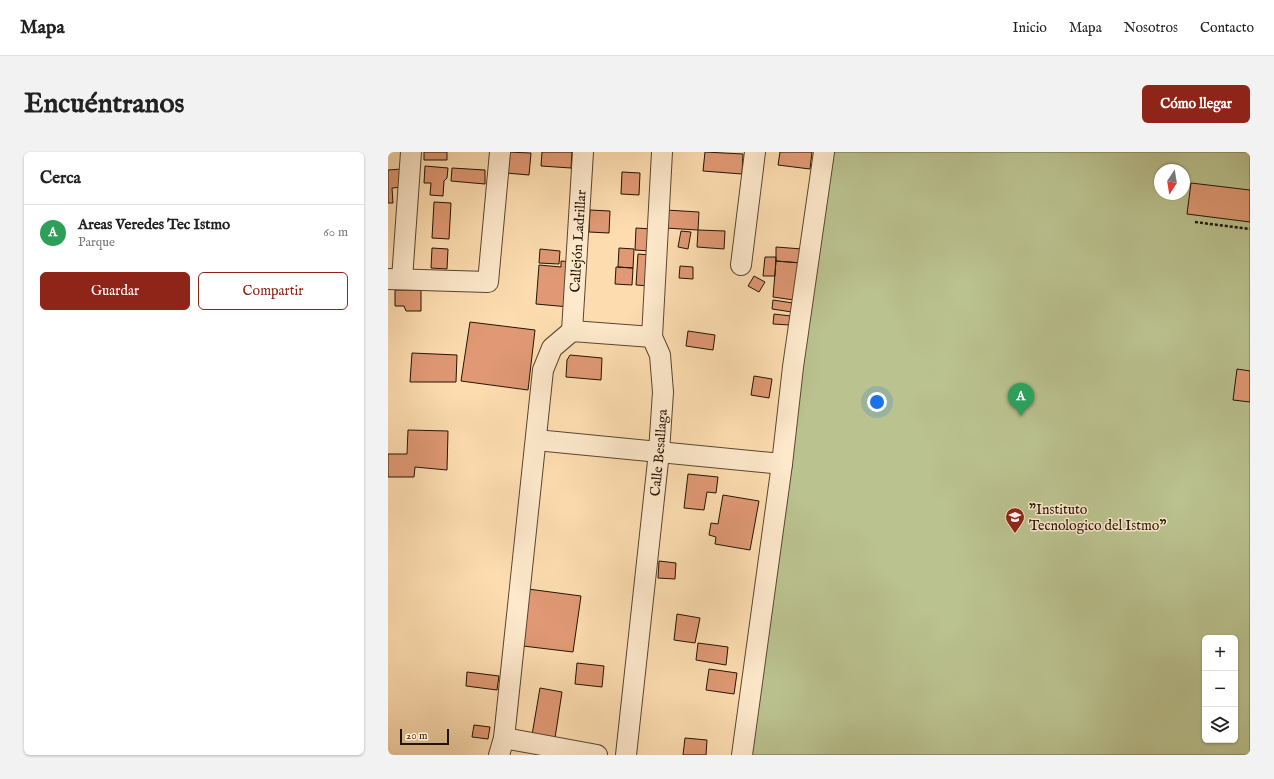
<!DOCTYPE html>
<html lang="es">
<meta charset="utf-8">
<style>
:root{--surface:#fff;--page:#f2f2f2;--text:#222;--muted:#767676;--line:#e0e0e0;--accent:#8f2418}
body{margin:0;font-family:"IM FELL English",serif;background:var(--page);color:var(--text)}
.controls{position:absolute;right:12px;bottom:12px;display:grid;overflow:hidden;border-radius:6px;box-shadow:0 1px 3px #0004}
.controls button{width:36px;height:36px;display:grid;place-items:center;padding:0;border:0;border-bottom:1px solid var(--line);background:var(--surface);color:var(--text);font:20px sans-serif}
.compass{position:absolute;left:766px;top:12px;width:36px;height:36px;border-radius:50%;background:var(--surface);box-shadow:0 1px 3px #0004;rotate:192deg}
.scale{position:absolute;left:12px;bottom:10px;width:49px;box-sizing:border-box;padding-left:4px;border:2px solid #221405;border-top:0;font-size:11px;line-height:14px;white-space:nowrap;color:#221405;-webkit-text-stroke:3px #fee9cc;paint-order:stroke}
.you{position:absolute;left:489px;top:250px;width:14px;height:14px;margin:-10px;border:3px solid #fff;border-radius:50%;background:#1a73e8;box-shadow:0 0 0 6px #1a73e833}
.badge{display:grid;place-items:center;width:26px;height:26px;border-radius:50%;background:var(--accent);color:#fff;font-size:13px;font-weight:700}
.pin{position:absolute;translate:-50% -33px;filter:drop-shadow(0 1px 2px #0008)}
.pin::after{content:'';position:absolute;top:21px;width:14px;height:12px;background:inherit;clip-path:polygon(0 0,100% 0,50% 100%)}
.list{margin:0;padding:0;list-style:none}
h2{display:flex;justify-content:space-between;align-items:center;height:52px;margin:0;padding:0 16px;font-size:17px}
h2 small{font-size:13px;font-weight:400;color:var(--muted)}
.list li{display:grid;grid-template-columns:26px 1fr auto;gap:12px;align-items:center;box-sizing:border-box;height:56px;padding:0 16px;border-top:1px solid var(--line)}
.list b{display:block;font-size:15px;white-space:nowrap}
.list p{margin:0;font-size:13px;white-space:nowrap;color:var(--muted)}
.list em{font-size:13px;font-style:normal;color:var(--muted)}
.actions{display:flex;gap:8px;padding:12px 16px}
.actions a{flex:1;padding:9px 0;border:1px solid var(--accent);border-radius:6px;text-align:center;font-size:14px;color:var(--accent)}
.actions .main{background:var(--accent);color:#fff}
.icon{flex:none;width:22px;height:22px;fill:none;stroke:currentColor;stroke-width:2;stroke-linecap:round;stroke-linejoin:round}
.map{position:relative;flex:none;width:862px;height:603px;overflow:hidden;border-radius:6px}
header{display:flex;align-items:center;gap:24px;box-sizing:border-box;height:56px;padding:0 20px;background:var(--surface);border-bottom:1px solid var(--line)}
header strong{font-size:19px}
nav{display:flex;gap:22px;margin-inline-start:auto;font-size:14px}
.intro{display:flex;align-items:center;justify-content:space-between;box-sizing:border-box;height:96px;padding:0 24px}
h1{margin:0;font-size:28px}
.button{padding:10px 18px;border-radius:6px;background:var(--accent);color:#fff;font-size:14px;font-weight:700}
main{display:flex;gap:24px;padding:0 24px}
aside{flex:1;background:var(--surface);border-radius:6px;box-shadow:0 1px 3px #0004}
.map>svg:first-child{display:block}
</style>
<header>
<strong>Mapa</strong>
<nav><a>Inicio</a><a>Mapa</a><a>Nosotros</a><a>Contacto</a></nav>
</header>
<div class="intro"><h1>Encuéntranos</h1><a class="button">Cómo llegar</a></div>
<main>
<aside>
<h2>Cerca<small></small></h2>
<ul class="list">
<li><span class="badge" style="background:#2e9e5b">A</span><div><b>Areas Veredes Tec Istmo</b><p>Parque</p></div><em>60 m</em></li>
</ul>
<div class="actions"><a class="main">Guardar</a><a>Compartir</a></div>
</aside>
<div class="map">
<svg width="862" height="603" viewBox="0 0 862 603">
<rect width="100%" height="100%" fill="#fdddb0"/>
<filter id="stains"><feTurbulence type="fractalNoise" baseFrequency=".005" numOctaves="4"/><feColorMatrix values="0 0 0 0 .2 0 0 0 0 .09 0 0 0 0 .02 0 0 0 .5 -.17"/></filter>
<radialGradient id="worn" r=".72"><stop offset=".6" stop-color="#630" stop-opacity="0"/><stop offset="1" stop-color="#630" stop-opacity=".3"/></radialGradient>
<path fill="#bac28f" stroke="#6e6b4a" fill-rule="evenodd" d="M442 0H862V603H356ZM772 18H796V42H772ZM817 486H847V588H817Z"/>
<path fill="#e09974" stroke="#221405" d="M36 0H59V8H36Z
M119 0 143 1 141 23 118 21Z
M154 0H184L183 16 153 14Z
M317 0 355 2 354 22 315 19Z
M392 0H424L422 17 390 13Z
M37 14 60 16 59 26 56 29 55 44 42 43 43 31H36Z
M64 16 97 18V32L63 29Z
M14 17 16 35 4 36 5 51H0V18Z
M234 20 252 21 251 43 233 42Z
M803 31 862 38V70L799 62Z
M46 50 63 51 61 87 44 86Z
M202 58 222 59 221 81 201 80Z
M278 58 311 60 310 78 277 76Z
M248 76 264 77 263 99 247 98Z
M310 78 337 79 336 97 309 95Z
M293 79 303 80 300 97 290 95Z
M388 95 414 97 413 111 388 109Z
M44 96 60 97 59 117 43 116Z
M231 96 246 97 245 116 230 115Z
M152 97 172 99 171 112 151 111Z
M250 102 262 103 261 134 248 133Z
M377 105H388L387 124H375Z
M173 109 185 110 181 155 148 152 151 113 173 115Z
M388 109 413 111 406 148 385 145Z
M292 114 305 115V127L291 126Z
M228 115 245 116 244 133 227 132Z
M366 124 377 130 371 140 360 134Z
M7 138H33V159H18L16 154H7Z
M385 148 405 151 404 160 384 157Z
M386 162 403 164 402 173 385 172Z
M82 170 147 178 140 238 73 229Z
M300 179 327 183 325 198 298 194Z
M24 201 69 203 68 230H22Z
M182 203 214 206 213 228 178 225 179 208Z
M849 217 862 219V250L845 248Z
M366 224 384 227 381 246 363 243Z
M20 278 60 279 59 318 27 315 26 325H0V302H19Z
M300 322 330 325 328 341 319 340 316 358 296 356Z
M335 343 371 349 362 398 327 392 328 385 321 383 323 371 330 372Z
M271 409 288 411 287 427 270 426Z
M140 437 193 444 185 500 135 494Z
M289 462 312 466 307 491 286 488Z
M310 491 340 495 338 513 308 508Z
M189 511 216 514 214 535 187 532Z
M321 517 349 521 346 542 318 538Z
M79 520 111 524 109 538 78 534Z
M152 536 174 540 167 586 144 583Z
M86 573 102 575 100 587 84 585Z
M297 586 319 588 318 603H295Z"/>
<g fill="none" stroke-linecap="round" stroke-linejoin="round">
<g stroke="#594630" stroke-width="22">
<g id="minor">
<path d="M353 113 367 0"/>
<path d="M0 127 100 130 112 0"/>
<path d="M14 127 23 0"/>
<path id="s1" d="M184 179 195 0"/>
<path d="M148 288 394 312"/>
<path d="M116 586 209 603"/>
<path d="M111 603 116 586 155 218 164 196 184 179 264 185"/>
<path id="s2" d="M238 603 271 300 275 240 272 203 264 185 274 0"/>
<path d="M354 603 394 312 405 215 436 0"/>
</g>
</g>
<path stroke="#221405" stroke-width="2.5" stroke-dasharray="3 2" stroke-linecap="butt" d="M807 70 862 77"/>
<use href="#minor" stroke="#fee9cc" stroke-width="20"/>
</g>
<defs>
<g id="university-pin" transform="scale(1)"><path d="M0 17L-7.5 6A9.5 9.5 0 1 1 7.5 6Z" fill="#8f2418" stroke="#fee9cc"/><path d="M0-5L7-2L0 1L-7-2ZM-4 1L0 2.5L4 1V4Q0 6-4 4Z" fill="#fff"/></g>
</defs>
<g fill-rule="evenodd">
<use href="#university-pin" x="627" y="365"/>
</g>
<g text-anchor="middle" stroke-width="3" stroke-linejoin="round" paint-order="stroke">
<g font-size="14" fill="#221405" stroke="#fee9cc">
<text dy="5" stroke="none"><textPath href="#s1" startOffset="90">Callejón Ladrillar</textPath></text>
<text dy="5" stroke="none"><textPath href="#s2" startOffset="304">Calle Besallaga</textPath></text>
</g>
<g font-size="14" fill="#221405" stroke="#fee9cc" text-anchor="start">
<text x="641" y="362">"Instituto<tspan x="641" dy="16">Tecnologico del Istmo"</tspan></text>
</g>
</g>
<rect width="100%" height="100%" filter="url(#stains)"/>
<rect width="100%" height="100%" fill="url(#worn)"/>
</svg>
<div class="controls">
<button>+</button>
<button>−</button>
<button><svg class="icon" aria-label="layers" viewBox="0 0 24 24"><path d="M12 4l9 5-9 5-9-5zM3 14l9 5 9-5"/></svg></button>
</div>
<svg class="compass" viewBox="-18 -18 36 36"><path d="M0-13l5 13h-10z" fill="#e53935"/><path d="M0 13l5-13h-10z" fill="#767676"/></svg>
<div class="scale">20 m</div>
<div class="you"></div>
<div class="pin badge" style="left:633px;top:264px;background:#2e9e5b">A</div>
</div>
</main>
